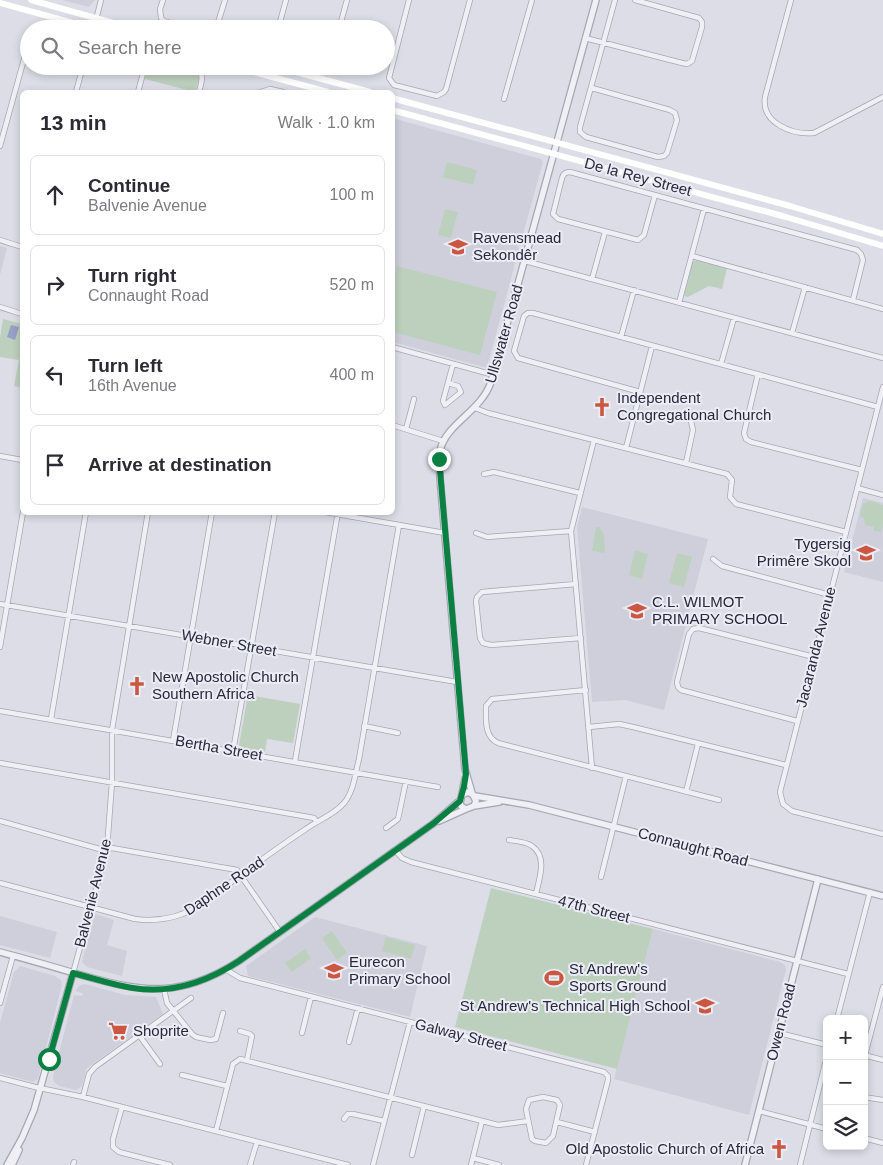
<!DOCTYPE html>
<meta charset="utf-8">
<style>
:root{--surface:#fff;--page:#f7f7f7;--text:#2b2b33;--muted:#7c7c81;--line:#e1e1e2}
body{margin:0;font-family:Helvetica,sans-serif;background:var(--page);color:var(--text)}
.controls{position:absolute;right:15px;bottom:15px;display:grid;overflow:hidden;border-radius:8px;box-shadow:0 2px 8px #0003}
.controls button{width:45px;height:45px;display:grid;place-items:center;padding:0;border:0;border-bottom:1px solid var(--line);background:var(--surface);color:var(--text);font:25px sans-serif}
.stop{position:absolute;width:15px;height:15px;margin:-11px;border:4px solid #0b8043;border-radius:50%;background:#fff}
.stop.end{background:#0b8043;border-color:#fff;box-shadow:0 1px 5px #0008}
.list{margin:0;padding:0;list-style:none}
h2{display:flex;justify-content:space-between;align-items:center;height:65px;margin:0;padding:0 20px;font-size:21px}
h2 small{font-size:16px;font-weight:400;color:var(--muted)}
.list li{display:grid;grid-template-columns:32px 1fr auto;gap:15px;align-items:center;box-sizing:border-box;height:80px;margin:0 10px 10px;padding:0 10px;border:1px solid var(--line);border-radius:8px}
.list b{display:block;font-size:19px;white-space:nowrap}
.list p{margin:0;font-size:16px;white-space:nowrap;color:var(--muted)}
.list em{font-size:16px;font-style:normal;color:var(--muted)}
.icon{flex:none;width:28px;height:28px;fill:none;stroke:currentColor;stroke-width:2;stroke-linecap:round;stroke-linejoin:round}
.map{position:relative;flex:none;width:883px;height:1165px;overflow:hidden}
.search{position:absolute;background:var(--surface);box-shadow:0 2px 8px #0003;left:20px;top:20px;width:375px;height:55px;display:flex;align-items:center;gap:12px;box-sizing:border-box;padding:0 18px;border-radius:28px;color:var(--muted);font-size:19px}
.panel{position:absolute;background:var(--surface);box-shadow:0 2px 8px #0003;left:20px;top:90px;width:375px;height:425px;border-radius:8px}
.map>svg:first-child{display:block}
</style>
<div class="map">
<svg width="883" height="1165" viewBox="0 0 883 1165">
<rect width="100%" height="100%" fill="#dcdde6"/>
<path fill="#cecfdb" d="M62 0H95L89 7Z
M392 118 541 159 543 162 522 238H519L517 245 519 249 487 368 393 342Z
M0 246 7 248 0 275Z
M863 498 883 503V582L844 572Z
M582 507 708 539 664 710 625 700 592 702 577 527Z
M95 914 114 920 107 945 127 951 122 976 87 967 82 962Z
M0 916 57 932 50 958 0 945Z
M315 917 427 946 410 1017 248 976 246 966Z
M653 929 780 962 785 965 786 970 749 1115 614 1079Z
M20 966 55 976 61 980 62 985 38 1079 33 1082 0 1073V1023L14 972Z
M85 984 125 995 156 997 163 1014 87 1068 82 1086 76 1090 59 1086 54 1082 53 1076 74 995 82 996 83 993 75 991 80 985Z"/>
<path fill="#bdd0be" d="M149 66H171L197 74 199 78 195 92 145 79Z
M447 162 477 170 473 185 443 177Z
M445 209 458 212 451 238 438 235Z
M699 260 727 268 722 289 709 286 688 297 684 296 692 263 694 261Z
M397 266 497 292 480 355 393 332V282Z
M3 319 22 324V388L14 386 19 360 0 357V338Z
M870 501 883 505V524L881 532 874 531V527L865 525 864 518 860 516 863 504Z
M596 527H599L604 535 605 553 592 551Z
M635 550 648 554 642 579 629 575Z
M677 553 692 557 684 587 669 583Z
M248 695 300 704 293 743 267 739 265 752 242 748 239 745Z
M491 888 653 929 617 1069 455 1027Z
M332 931 347 953 337 960 322 938Z
M386 937 415 945 411 959 382 951Z
M305 949 311 958 292 972 285 963Z"/>
<path fill="#97a0c6" d="M11 325 19 327 15 340 7 337Z"/>
<g fill="none" stroke-linecap="round" stroke-linejoin="round">
<g stroke="#a5a7b3" stroke-width="6">
<path id="minor" d="M163 0 160 9 161 18 164 21 189 29
M409 0 389 78 394 85 437 96 444 92 446 89 470 0
M791 0 765 97C761 123 792 135 814 133L883 97
M94 28 101 0
M34 29 41 27 47 29
M216 29 225 0
M278 29 286 0
M339 29 347 0
M585 38 682 63 687 64 692 61 702 27V22L699 18 635 0
M185 66C204 71 204 74 199 92
M319 66H323
M592 88 670 110 675 113 677 120 667 153 664 156 658 157 586 137 580 132V127L615 0
M76 92 83 66
M138 92 145 66
M261 92 270 89 283 92
M504 99 532 0
M0 146 29 41
M655 195 644 235 638 240 558 219 553 214 562 178C563 174 566 172 570 172 666 198 761 224 857 250L861 254 863 260 853 300
M0 240 22 247
M692 256 883 309
M525 261 883 358
M592 279 605 232
M679 303 704 209
M0 307 22 314
M792 333 805 287
M621 337 634 290
M392 347 494 375
M721 364 734 318
M758 374 744 433 746 439 751 442 862 470
M448 383 458 386 461 392 445 405 443 401 453 364
M883 387 780 792 783 804 792 811 883 834
M640 392 518 358 514 351 524 316 528 313H533L878 407
M475 408 488 413 727 474 732 480 730 497 736 504 846 532
M392 425 443 441
M406 429 414 399
M626 448 652 346
M0 456 22 460
M686 463 693 430 690 417
M484 474 494 472 580 493
M857 488 883 495
M325 512 445 533
M476 533 487 537 571 531
M713 559 722 566 830 595
M576 584 482 592 477 597 476 601 480 638 483 643 491 645 581 638
M0 604 457 682
M0 647 23 512
M586 690 492 699 486 706C486 719 484 737 498 743L719 800
M0 711 438 787
M51 719 86 512
M797 721 681 690 678 687 677 682 689 634 693 629 699 628 814 657
M364 726 398 733
M589 727 619 724 633 727 786 765
M173 741 212 512
M233 751 275 512
M295 761 338 512
M0 763 297 815 314 818 317 822
M592 768 571 531 594 440
M686 792 698 744
M0 821 103 850 112 848 237 870 280 932
M386 828 398 819 406 781
M509 840C516 841 527 842 532 846 548 857 539 879 536 894
M395 850 402 858 411 862 848 974
M601 877 626 776
M0 883 135 919C159 922 179 918 199 906 234 880 269 853 306 829 318 820 334 815 344 803 354 791 355 774 359 759L399 525
M225 969 240 978 604 1072 608 1076V1080L586 1165
M73 973 107 849 112 782V730L148 512
M164 989 167 1003 192 1034 196 1037 210 1040 216 1039 223 1013
M0 1003 13 956
M837 1019 870 892
M240 1031 250 1034 252 1036 247 1060
M302 1033 311 997
M779 1033 827 1045
M139 1035 160 1064
M349 1042 358 1008
M864 1055 883 1060
M865 1055 883 987
M182 1075 227 1086
M0 1078 35 1087 83 1097 348 1165
M83 1097 89 1074 95 1067 191 998
M543 1097 557 1100 560 1105 553 1136 546 1143 535 1141 532 1139 526 1109 529 1100Z
M864 1097 883 1100
M122 1107 113 1139V1147L119 1152 170 1165
M759 1111 827 1129
M344 1119 348 1114H353L384 1121
M557 1122 595 1132
M216 1131 233 1064 240 1059 498 1125 528 1121
M864 1138 883 1143
M412 1155 424 1106
M473 1158 499 1165
M73 1165 74 1162
M250 1165 257 1142
M373 1165 410 1022
M471 1165 482 1121
M800 1165 827 1056"/>
</g>
<g stroke="#a5a7b3" stroke-width="8">
<path id="tertiary" d="M472 793 465 769 440 478C440 470 438 460 440 451 445 424 481 412 491 382L596 0
M462 795 468 792 473 795 476 801 474 806 466 809 461 806 460 803 465 779
M475 796 529 805 883 896
M474 806 499 802
M439 821 466 809
M0 952C27 959 54 967 81 975 144 993 182 998 239 961L434 823 459 801
M7 1165 22 1138 34 1110 73 973
M12 1165 19 1150
M745 1165 818 879"/>
</g>
<use href="#minor" stroke="#efeff5" stroke-width="4.5"/>
<use href="#tertiary" stroke="#efeff5" stroke-width="5.5"/>
<path stroke="#fff" stroke-width="6" d="M31 0 135 29
M0 3 95 29
M231 66 328 92
M274 66 370 92
M392 98 790 206 883 234
M392 110 786 217 883 246"/>
</g>
<g fill="none" stroke-linecap="round" stroke-linejoin="round">
<path stroke="#0b8043" stroke-width="6" d="M49 1059 73 973C93 978 112 985 133 988 171 994 207 982 239 961L413 838 434 823 460 801 464 786 466 774 439 459"/>
</g>
<defs>
<g id="school-bare" transform="scale(1.5)"><path d="M0-5L7-2L0 1L-7-2ZM-4 1L0 2.5L4 1V4Q0 6-4 4Z" fill="#cb5641" stroke="#ebecf4" stroke-width="2.5" paint-order="stroke"/></g>
<g id="church-bare" transform="scale(1.5)"><path d="M-1.2-6h2.4v3.5h3.3v2.4h-3.3V6h-2.4V-.1h-3.3v-2.4h3.3Z" fill="#cb5641" stroke="#ebecf4" stroke-width="2.5" paint-order="stroke"/></g>
<g id="stadium-bare" transform="scale(1.5)"><path d="M0-5a6.5 5 0 1 0 0 10a6.5 5 0 1 0 0-10ZM-3.5-1.8h7v3.6h-7Z" fill="#cb5641" stroke="#ebecf4" stroke-width="2.5" paint-order="stroke"/></g>
<g id="supermarket-bare" transform="scale(1.5)"><path d="M-6-5.5h2.5l.6 2H6L4.5 2H-2.5L-4.4-4H-6ZM-1.5 3.2a1.3 1.3 0 1 0 .1 0ZM3 3.2a1.3 1.3 0 1 0 .1 0Z" fill="#cb5641" stroke="#ebecf4" stroke-width="2.5" paint-order="stroke"/></g>
</defs>
<g fill-rule="evenodd">
<use href="#school-bare" x="458" y="247"/>
<use href="#church-bare" x="602" y="407"/>
<use href="#school-bare" x="866" y="553"/>
<use href="#school-bare" x="637" y="611"/>
<use href="#church-bare" x="137" y="686"/>
<use href="#school-bare" x="334" y="971"/>
<use href="#stadium-bare" x="554" y="978"/>
<use href="#school-bare" x="705" y="1006"/>
<use href="#supermarket-bare" x="118" y="1031"/>
<use href="#church-bare" x="779" y="1149"/>
</g>
<g text-anchor="middle" stroke-width="4" stroke-linejoin="round" paint-order="stroke">
<g font-size="15" fill="#26283c" stroke="#ebecf4">
<text transform="translate(638 177) rotate(15)" y="5">De la Rey Street</text>
<text transform="translate(504 334) rotate(-74)" y="5">Ullswater Road</text>
<text transform="translate(229 643) rotate(10)" y="5">Webner Street</text>
<text transform="translate(816 647) rotate(-76)" y="5">Jacaranda Avenue</text>
<text transform="translate(219 748) rotate(10)" y="5">Bertha Street</text>
<text transform="translate(693 847) rotate(15)" y="5">Connaught Road</text>
<text transform="translate(224 886) rotate(-34)" y="5">Daphne Road</text>
<text transform="translate(93 893) rotate(-76)" y="5">Balvenie Avenue</text>
<text transform="translate(594 909) rotate(14)" y="5">47th Street</text>
<text transform="translate(781 1022) rotate(-76)" y="5">Owen Road</text>
<text transform="translate(461 1035) rotate(14)" y="5">Galway Street</text>
</g>
<g font-size="15" fill="#26283c" stroke="#ebecf4" text-anchor="start">
<text x="473" y="243">Ravensmead<tspan x="473" dy="17">Sekondêr</tspan></text>
<text x="617" y="403">Independent<tspan x="617" dy="17">Congregational Church</tspan></text>
<text x="851" y="549" text-anchor="end">Tygersig<tspan x="851" dy="17">Primêre Skool</tspan></text>
<text x="652" y="607">C.L. WILMOT<tspan x="652" dy="17">PRIMARY SCHOOL</tspan></text>
<text x="152" y="682">New Apostolic Church<tspan x="152" dy="17">Southern Africa</tspan></text>
<text x="349" y="967">Eurecon<tspan x="349" dy="17">Primary School</tspan></text>
<text x="569" y="974">St Andrew's<tspan x="569" dy="17">Sports Ground</tspan></text>
<text x="690" y="1011" text-anchor="end">St Andrew's Technical High School</text>
<text x="133" y="1036">Shoprite</text>
<text x="764" y="1154" text-anchor="end">Old Apostolic Church of Africa</text>
</g>
</g>
</svg>
<div class="controls">
<button>+</button>
<button>−</button>
<button><svg class="icon" aria-label="layers" viewBox="0 0 24 24"><path d="M12 4l9 5-9 5-9-5zM3 14l9 5 9-5"/></svg></button>
</div>
<div class="stop" style="left:49px;top:1059px"></div>
<div class="stop end" style="left:439px;top:459px"></div>
<div class="search"><svg class="icon" aria-label="search" viewBox="0 0 24 24"><circle cx="10" cy="10" r="6"/><path d="M15 15l6 6"/></svg>Search here</div>
<section class="panel">
<h2>13 min<small>Walk · 1.0 km</small></h2>
<ul class="list">
<li><svg class="icon" aria-label="ahead" viewBox="0 0 24 24"><path d="M12 20V5M6 11l6-6 6 6"/></svg><div><b>Continue</b><p>Balvenie Avenue</p></div><em>100 m</em></li>
<li><svg class="icon" aria-label="right" viewBox="0 0 24 24"><path d="M7 20v-9h11M14 6l5 5-5 5"/></svg><div><b>Turn right</b><p>Connaught Road</p></div><em>520 m</em></li>
<li><svg class="icon" aria-label="left" viewBox="0 0 24 24"><path d="M17 20v-9H6M10 6l-5 5 5 5"/></svg><div><b>Turn left</b><p>16th Avenue</p></div><em>400 m</em></li>
<li><svg class="icon" aria-label="arrive" viewBox="0 0 24 24"><path d="M6 21V4h12l-3 4 3 4H6"/></svg><div><b>Arrive at destination</b></div></li>
</ul>
</section>
</div>
